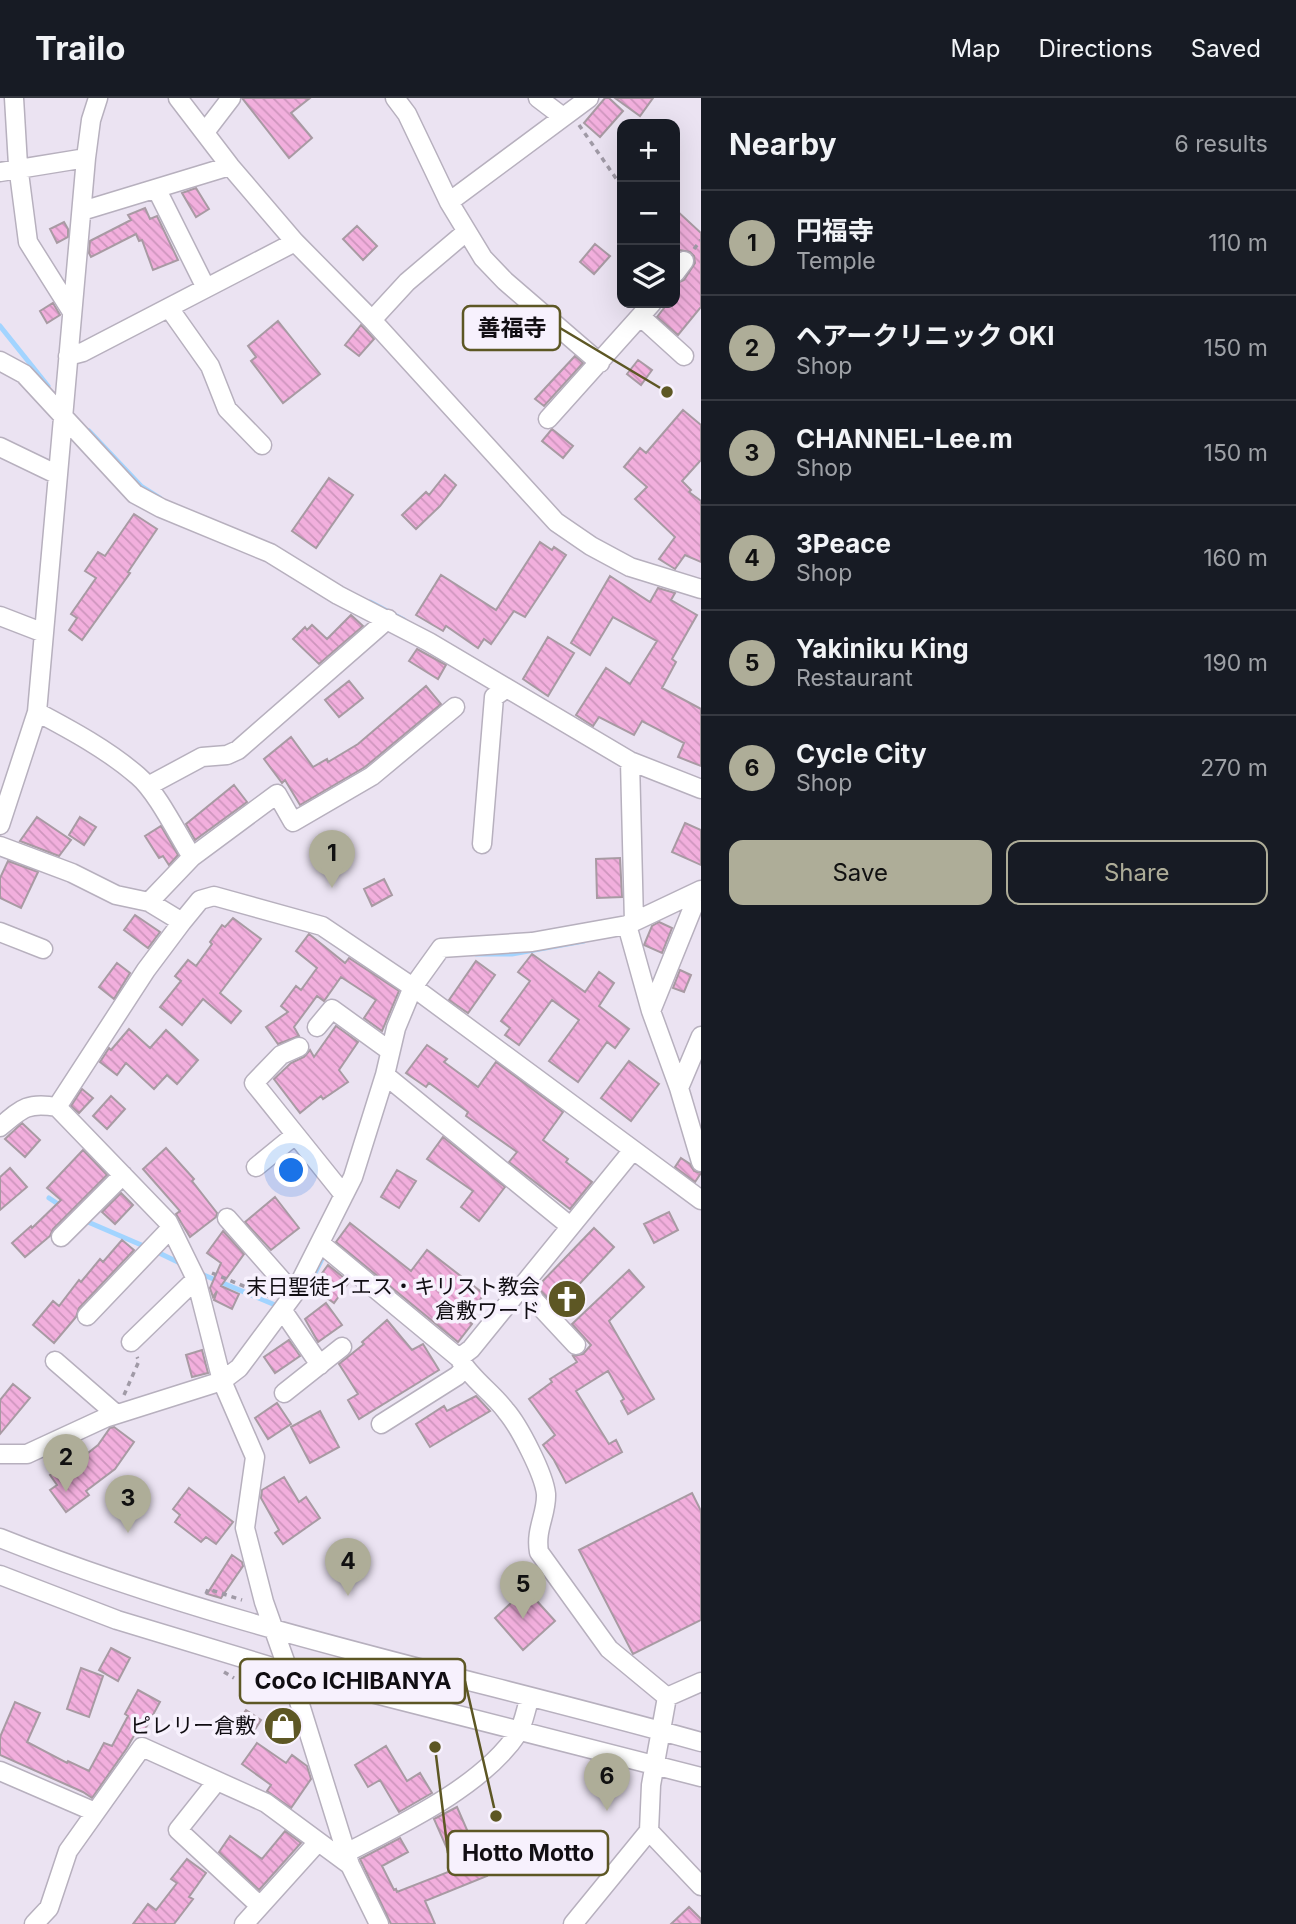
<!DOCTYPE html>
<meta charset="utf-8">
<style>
:root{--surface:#171b24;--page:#20242c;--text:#f1f3f6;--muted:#9ea1a6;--line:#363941;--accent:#aead98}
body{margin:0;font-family:Inter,"Noto Sans JP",sans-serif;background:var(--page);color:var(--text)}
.controls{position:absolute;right:21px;top:21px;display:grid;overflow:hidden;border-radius:14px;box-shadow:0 7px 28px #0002}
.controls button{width:63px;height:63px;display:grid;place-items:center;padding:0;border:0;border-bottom:2px solid var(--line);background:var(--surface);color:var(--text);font:35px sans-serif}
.you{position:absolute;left:292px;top:1073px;width:24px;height:24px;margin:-18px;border:5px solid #fff;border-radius:50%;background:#1a73e8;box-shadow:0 0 0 10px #1a73e833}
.badge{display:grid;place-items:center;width:46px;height:46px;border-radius:50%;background:var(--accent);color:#111;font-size:23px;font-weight:700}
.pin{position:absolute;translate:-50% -58px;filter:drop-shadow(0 2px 4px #0008)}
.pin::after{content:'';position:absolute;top:37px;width:24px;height:21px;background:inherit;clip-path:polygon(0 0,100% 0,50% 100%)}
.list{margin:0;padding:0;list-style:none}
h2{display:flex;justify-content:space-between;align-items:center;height:91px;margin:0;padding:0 28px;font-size:30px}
h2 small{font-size:23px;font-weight:400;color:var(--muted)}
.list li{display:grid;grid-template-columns:46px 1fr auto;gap:21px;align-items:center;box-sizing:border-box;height:105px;padding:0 28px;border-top:2px solid var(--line)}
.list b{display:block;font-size:26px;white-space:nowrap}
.list p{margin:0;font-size:23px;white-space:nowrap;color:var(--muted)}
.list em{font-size:23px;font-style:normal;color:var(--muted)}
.actions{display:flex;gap:14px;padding:21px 28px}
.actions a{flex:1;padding:16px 0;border:2px solid var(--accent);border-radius:14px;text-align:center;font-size:24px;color:var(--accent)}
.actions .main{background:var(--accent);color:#111}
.icon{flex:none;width:38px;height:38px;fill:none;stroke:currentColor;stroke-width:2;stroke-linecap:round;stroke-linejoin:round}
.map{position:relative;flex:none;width:701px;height:1826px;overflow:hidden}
header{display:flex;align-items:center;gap:42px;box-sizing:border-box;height:98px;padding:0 35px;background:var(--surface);border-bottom:2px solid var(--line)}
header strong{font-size:33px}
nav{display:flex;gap:38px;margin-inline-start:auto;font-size:24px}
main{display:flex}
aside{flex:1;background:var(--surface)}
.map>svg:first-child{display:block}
</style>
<header>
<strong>Trailo</strong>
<nav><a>Map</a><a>Directions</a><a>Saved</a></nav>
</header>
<main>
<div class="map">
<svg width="701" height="1826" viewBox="0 0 701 1826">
<defs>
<pattern id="building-back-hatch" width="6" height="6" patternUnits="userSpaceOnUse" patternTransform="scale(1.75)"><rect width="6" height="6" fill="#f2afdd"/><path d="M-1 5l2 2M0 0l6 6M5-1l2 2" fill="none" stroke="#ce95bd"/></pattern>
</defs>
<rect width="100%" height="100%" fill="#ebe3f2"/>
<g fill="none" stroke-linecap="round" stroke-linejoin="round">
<path stroke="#a2d4ff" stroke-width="5" d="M0 228 48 288
M89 333 141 388 160 400
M370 504 404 522
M476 856H512L584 843
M49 1100 61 1108
M81 1121 146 1149
M155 1153 184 1167
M199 1175 280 1209
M309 1187 325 1155"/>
</g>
<path fill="url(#building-back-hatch)" stroke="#a89aa3" stroke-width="2" d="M242 0H310L291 15 312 40 289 60Z
M605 0H609L623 13 600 39 584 25Z
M615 0H653L640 18Z
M196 90 209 111 196 119 182 95Z
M145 110 150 121 157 118 178 162 153 172 142 142 139 143 136 136 91 159 89 155 90 143 131 122 128 117Z
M675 111 701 135V209L678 237 657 219 668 205H675V186L684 182 695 165 694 158 690 154 680 152 675 156Z
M64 124 68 131V139L57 145 50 131Z
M357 128 377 148 363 162 343 141Z
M595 146 610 158 594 176 580 164Z
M53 205 60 217 47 225 40 213Z
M278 223 320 276 283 305 251 263 256 259 248 248Z
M361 227 374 241 359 258 345 247Z
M575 258 583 265 544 308 535 301Z
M638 262 652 272 641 287 627 276Z
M683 312 701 327V362L682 383 691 392 689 394 701 403V464L685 457 675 471 659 461 675 439 635 401 647 389 624 369 640 350 646 355Z
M552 331 573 348 563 360 542 343Z
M445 377 456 387 440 408 416 431 402 417 426 394 429 397Z
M329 380 353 397 316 450 292 433Z
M134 416 157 431 128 474 130 475 82 542 69 532 77 520 71 516 96 480 85 473 98 454 105 458Z
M540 444 552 452 554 449 566 457 525 519 514 513 491 546 484 541 478 550 446 528 443 533 416 517 441 477 496 512Z
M610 478 650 504 658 490 675 495 671 502 697 517 672 561 676 564 662 590 701 611V668L678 659 684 645 642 623 634 637 599 619 593 628 576 617 606 570 630 586 657 543 613 519 590 557 571 545Z
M351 517 363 528 319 566 293 541 305 529 307 532 312 527 327 541Z
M548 539 574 555 548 598 523 581Z
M417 551 446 567 438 581 409 563Z
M349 583 363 600 339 619 325 602Z
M426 588 441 606 365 669 300 707 285 682 282 685 264 661 291 639 313 669 327 661 328 664 358 646Z
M234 687 247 704 195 742 186 726Z
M37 719 71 742 59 758 20 743Z
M80 719 96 729 84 747 69 737Z
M685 725 701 732V767L672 754Z
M161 728 178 757 169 767 163 758 159 760 145 738Z
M620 760 622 799 597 800 596 761Z
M8 763 38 774 21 810 0 800V780Z
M384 781 392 797 372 808 364 791Z
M135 817 160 834 148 850 124 832Z
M233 820 261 841 220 895 241 913 231 925 203 901 182 927 160 909 181 883 175 878 188 862 196 868 212 846 210 844 222 827 225 829Z
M659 824 672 830 662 855 644 847 652 828Z
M309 836 345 865 349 860 399 893 382 933 364 920 376 902 341 879 324 903 317 898 294 929 299 938 278 946 266 929 288 914 281 908 296 888 301 892 317 870 296 853Z
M532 856 585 894 599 874 614 885 599 908 629 931 615 950 607 944 578 984 549 963 579 922 552 902 519 947 505 937 510 930 501 923 530 883 518 874Z
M476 863 495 877 468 915 449 902Z
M117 865 130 875 114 901 99 889Z
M680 872 691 877 684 894 673 890Z
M336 928 358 944 339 972 348 984 323 1001 321 998 300 1015 274 981 291 965 304 959 310 952 314 959Z
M129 931 150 950 166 932 198 962 177 986 167 977 154 991 126 965 117 977 100 964 109 950 111 952Z
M427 947 447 961 444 964 478 989 496 964 563 1014 543 1042 568 1061 566 1064 592 1084 570 1111 509 1064 517 1054 466 1018 468 1014 429 985 426 989 406 975Z
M629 963 659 986 631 1023 601 1000Z
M82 991 93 1000 79 1015 71 1008Z
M111 998 125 1011 107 1031 93 1018Z
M22 1025 40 1042 25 1059 5 1041Z
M443 1039 505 1089 479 1123 461 1109 473 1093 427 1061Z
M166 1050 194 1081 192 1083 217 1115 216 1119 190 1139 176 1116 180 1113 143 1071Z
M83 1052 107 1077 53 1131 50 1138 25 1159 12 1145 31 1128 32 1130 61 1102 47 1090Z
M681 1060 690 1066 694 1073 701 1075 695 1084 675 1069Z
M10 1070 27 1089 0 1112V1079Z
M397 1072 416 1083 399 1110 381 1099Z
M121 1095 133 1107 115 1126 102 1114Z
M275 1099 299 1130 271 1152 245 1124Z
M669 1114 678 1132 654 1145 644 1126Z
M350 1125 411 1173 427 1152 484 1196 466 1221 472 1226 458 1244 336 1144Z
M594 1130 614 1149 557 1210 537 1189Z
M223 1133 244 1156 221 1188 239 1196 232 1211 214 1202 217 1193 213 1199 210 1190 221 1165 207 1155Z
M122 1142 134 1152 79 1210 76 1219 54 1245 33 1227 53 1203 59 1208 79 1182 81 1184 100 1161 103 1164Z
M328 1167 349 1184 334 1205 312 1189Z
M629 1172 644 1189 609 1223 654 1301 628 1316 621 1303 624 1301 608 1273 576 1293 609 1346 616 1342 622 1354 566 1385 554 1362 543 1347 555 1337 529 1301 552 1284 550 1281 577 1264 573 1258 583 1256 591 1247 572 1226Z
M326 1205 342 1227 318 1244 305 1221Z
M387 1222 412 1252 423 1246 439 1272 359 1321 348 1302 358 1296 339 1266 364 1246 362 1244Z
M289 1242 300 1258 275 1275 264 1259Z
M202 1252 208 1275 192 1279 186 1257Z
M13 1286 30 1300 0 1336V1302Z
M476 1298 490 1313 430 1349 416 1326 444 1308 447 1313Z
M277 1305 291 1326 268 1341 255 1320Z
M320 1313 339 1349 310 1365 291 1329Z
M114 1329 134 1344 115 1371 86 1393 89 1397 66 1414 50 1392 57 1387 50 1377 66 1366 69 1370 98 1347 110 1330Z
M284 1379 299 1404 306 1399 320 1420 283 1446 275 1435 279 1432 261 1400 262 1392Z
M189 1390 233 1424 216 1446 206 1439 201 1444 175 1424 180 1417 173 1411Z
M692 1395 701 1413V1522L633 1556 579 1452Z
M232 1457 242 1464 243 1468 221 1500 207 1496Z
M526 1491 555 1523 523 1552 495 1520Z
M111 1550 130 1560 118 1583 99 1572Z
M81 1570 103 1578 89 1619 67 1611Z
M138 1592 160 1604 142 1637 136 1634 127 1650 92 1700 83 1694 0 1657V1639L15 1604 40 1615 27 1644 67 1665 68 1663 89 1673 104 1645 112 1648 128 1618 125 1616Z
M246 1612 261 1622 252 1636 236 1626Z
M257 1645 286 1665 292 1657 307 1668 311 1681 291 1710 267 1693 271 1687 242 1666Z
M386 1648 407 1683 420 1675 432 1695 399 1714 380 1682 368 1689 355 1667Z
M457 1709 487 1778 425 1803 435 1826H391L360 1761 400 1740 408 1754 382 1768 394 1792 396 1791 397 1794 456 1771 434 1721Z
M285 1733 301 1745 259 1792 219 1754 230 1738 262 1761Z
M187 1761 206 1775 189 1799 193 1801 174 1826H133L148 1806 156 1812 177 1785 171 1781Z
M689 1809 701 1821V1826H671Z"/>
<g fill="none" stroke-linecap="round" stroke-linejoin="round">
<g stroke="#b7b0be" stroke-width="21">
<path id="minor" d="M14 0 18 67 28 144 72 214
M178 0 230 68 295 144 372 222 556 424 591 448 630 469 701 491
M395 0 407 16 449 104 483 160 505 183 600 265
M538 0 563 19
M205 34 231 0
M0 74 86 60
M157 92 206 190
M449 104 589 0
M82 113 230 68
M675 175 684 163
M169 210 210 268 227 311 262 347
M641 219 684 258
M372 222 407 184 466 134
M68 258 83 254 295 144
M0 263 24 276 135 396 161 410 270 455 338 497 429 544 630 663 701 691
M548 321 652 205
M0 349 58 377
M0 518 44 535
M37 614C71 632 108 652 138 678 157 694 178 737 192 759
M630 663 634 824
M148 688 202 659 227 657 238 652 388 521
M0 727 37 614 86 60 91 22 98 0
M482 746 494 599 507 590
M0 748 72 775 116 797 149 804 182 824
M149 804 192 759 277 696 293 724 372 678 455 609
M627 827 651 913 679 990
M0 834 43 851
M651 913 698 797
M317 929 332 911 390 953
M701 938 679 990 701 1064
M299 949 281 957 254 985 344 1097
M385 977 570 1128
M57 1009 146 872 182 824 200 802 214 798 322 828 417 892 701 1102
M0 1029C22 1010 28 1004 57 1009L168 1124 196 1181 222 1283 255 1359 245 1430 264 1504 297 1597 350 1767 379 1826
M256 1069 295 1037
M227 1120 294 1196
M61 1139 123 1077
M320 1145 459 1260C471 1281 492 1294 506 1313 519 1328 544 1376 546 1396 547 1416 535 1431 539 1454L609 1551 667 1599
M521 1188 576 1247
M283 1213 320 1267
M87 1218 171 1130
M131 1244 196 1181
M459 1260 471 1251 633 1052
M55 1263 116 1316
M284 1295 342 1249
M381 1326 457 1278 465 1270
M0 1356H27L105 1320 222 1283 239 1270 294 1196 353 1079 385 977 396 930 413 889 441 850 532 844 627 827 701 792
M0 1440C227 1531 466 1578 701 1644
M0 1477 117 1522 289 1574 701 1679
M667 1599 701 1584
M0 1673 95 1714
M217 1683 178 1732 260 1808
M649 1733 701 1788
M346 1755C402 1726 483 1688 518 1635 524 1625 526 1610 530 1599
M34 1826 49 1810 68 1753 142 1649 266 1705 350 1767
M244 1826 318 1744
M573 1826 649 1733 651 1687 667 1599"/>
</g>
<path stroke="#a09aa6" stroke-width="3.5" stroke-dasharray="5 5" stroke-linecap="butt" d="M579 27 622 89
M694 151 701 142
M212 1175 270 1199
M124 1297 139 1263 137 1259
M206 1496 208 1491 242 1502
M224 1574 234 1580"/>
<use href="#minor" stroke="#fff" stroke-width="18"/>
</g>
<defs>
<g id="church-disc" transform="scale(2.0125)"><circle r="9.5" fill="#5d5724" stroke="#f7f1fd"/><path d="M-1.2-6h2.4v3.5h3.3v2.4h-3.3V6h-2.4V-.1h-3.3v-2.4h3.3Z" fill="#fff"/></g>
<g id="shop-disc" transform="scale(2.0125)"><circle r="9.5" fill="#5d5724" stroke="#f7f1fd"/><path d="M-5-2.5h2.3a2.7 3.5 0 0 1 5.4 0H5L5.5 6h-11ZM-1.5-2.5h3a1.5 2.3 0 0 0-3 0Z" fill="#fff"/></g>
</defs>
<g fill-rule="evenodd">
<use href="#church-disc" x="567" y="1201"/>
<use href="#shop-disc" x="283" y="1628"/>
</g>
<g text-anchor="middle" stroke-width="7" stroke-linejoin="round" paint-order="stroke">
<g font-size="21" fill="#110e13" stroke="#f7f1fd" text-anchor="end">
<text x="540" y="1196">末日聖徒イエス・キリスト教会<tspan x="540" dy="24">倉敷ワード</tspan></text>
<text x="256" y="1635">ピレリー倉敷</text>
</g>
</g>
<path fill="none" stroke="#5d5724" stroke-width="2.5" d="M667 294L560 230M496 1718L465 1583M435 1649L448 1755"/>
<g fill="#5d5724" stroke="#f7f1fd" stroke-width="2.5">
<circle cx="667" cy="294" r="7"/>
<circle cx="496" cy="1718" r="7"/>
<circle cx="435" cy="1649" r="7"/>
</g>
<g fill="#f7f1fd" stroke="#5d5724" stroke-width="2.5">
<rect x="463" y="208" width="97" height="44" rx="7"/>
<rect x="240" y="1561" width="225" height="44" rx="7"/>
<rect x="448" y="1733" width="160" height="44" rx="7"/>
</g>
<g font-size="23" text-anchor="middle" font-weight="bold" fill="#110e13">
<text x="512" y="238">善福寺</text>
<text x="353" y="1591">CoCo ICHIBANYA</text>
<text x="528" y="1763">Hotto Motto</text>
</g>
</svg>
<div class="controls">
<button>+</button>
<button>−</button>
<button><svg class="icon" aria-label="layers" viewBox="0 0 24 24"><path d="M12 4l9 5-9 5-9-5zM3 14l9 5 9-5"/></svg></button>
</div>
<div class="you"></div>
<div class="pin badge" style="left:332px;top:790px">1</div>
<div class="pin badge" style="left:66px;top:1394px">2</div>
<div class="pin badge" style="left:128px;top:1435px">3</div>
<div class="pin badge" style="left:348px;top:1498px">4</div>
<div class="pin badge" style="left:523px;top:1521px">5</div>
<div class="pin badge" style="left:607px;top:1713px">6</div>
</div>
<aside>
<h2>Nearby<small>6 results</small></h2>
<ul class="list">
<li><span class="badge">1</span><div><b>円福寺</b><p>Temple</p></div><em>110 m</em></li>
<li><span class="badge">2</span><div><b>ヘアークリニック OKI</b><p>Shop</p></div><em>150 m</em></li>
<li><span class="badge">3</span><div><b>CHANNEL-Lee.m</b><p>Shop</p></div><em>150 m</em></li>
<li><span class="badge">4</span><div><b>3Peace</b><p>Shop</p></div><em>160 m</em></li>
<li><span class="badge">5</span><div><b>Yakiniku King</b><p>Restaurant</p></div><em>190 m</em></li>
<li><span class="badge">6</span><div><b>Cycle City</b><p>Shop</p></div><em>270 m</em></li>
</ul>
<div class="actions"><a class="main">Save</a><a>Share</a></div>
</aside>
</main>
